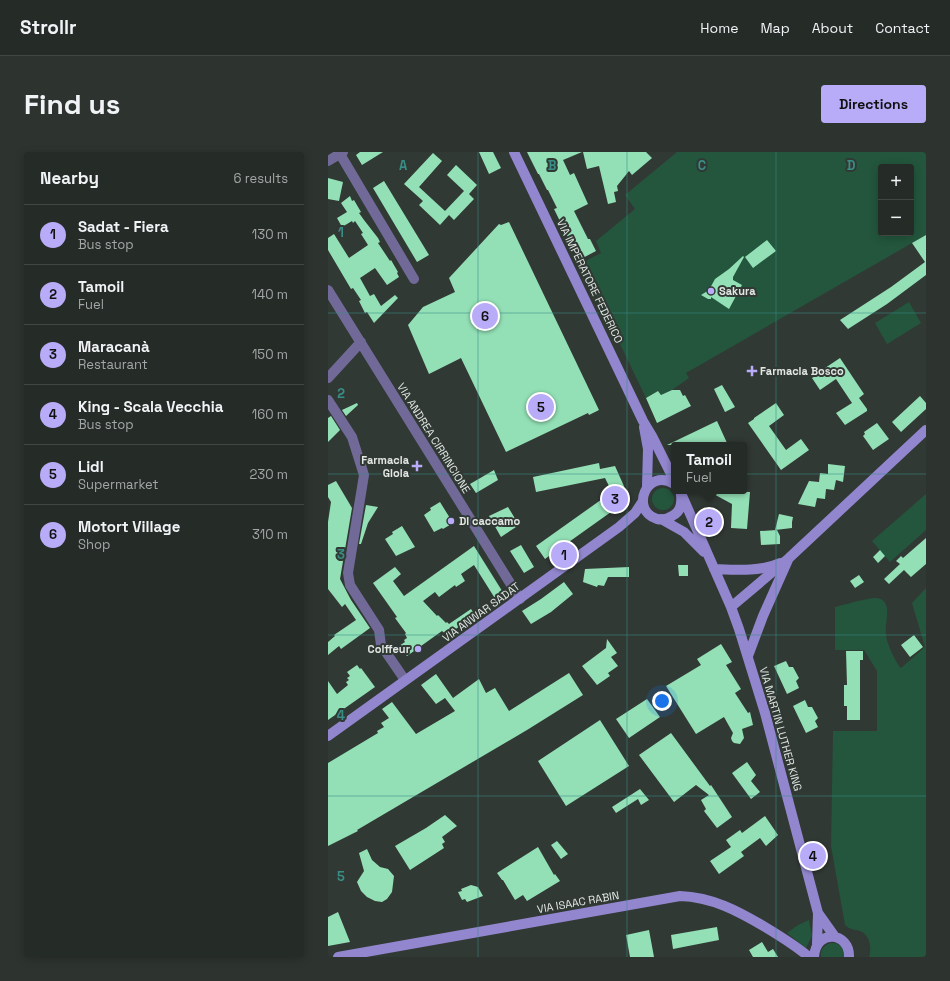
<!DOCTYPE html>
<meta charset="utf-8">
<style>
:root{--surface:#252b27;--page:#2d332f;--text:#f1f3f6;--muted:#a3a7a7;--line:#424744;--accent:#b8abf7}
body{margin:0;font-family:"Space Grotesk",sans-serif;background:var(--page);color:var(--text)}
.controls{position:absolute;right:12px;top:12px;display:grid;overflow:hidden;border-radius:4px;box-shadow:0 2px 10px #0003}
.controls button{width:36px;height:36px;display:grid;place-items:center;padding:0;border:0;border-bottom:1px solid var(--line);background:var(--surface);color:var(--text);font:20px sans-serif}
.you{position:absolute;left:334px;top:549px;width:14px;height:14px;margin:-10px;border:3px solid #fff;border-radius:50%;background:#1a73e8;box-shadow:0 0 0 6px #1a73e833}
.badge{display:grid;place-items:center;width:26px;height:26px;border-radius:50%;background:var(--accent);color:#111;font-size:13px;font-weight:700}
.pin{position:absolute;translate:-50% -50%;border:2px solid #fff;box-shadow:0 1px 4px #0006}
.popup{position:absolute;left:343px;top:290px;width:76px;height:52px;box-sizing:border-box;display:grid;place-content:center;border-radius:4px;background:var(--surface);filter:drop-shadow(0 1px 3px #0005);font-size:13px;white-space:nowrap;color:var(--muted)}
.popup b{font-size:15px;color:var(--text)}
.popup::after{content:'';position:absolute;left:50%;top:100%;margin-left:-8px;border:8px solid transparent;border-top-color:var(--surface)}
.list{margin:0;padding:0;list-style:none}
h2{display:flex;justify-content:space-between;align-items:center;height:52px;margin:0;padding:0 16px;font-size:17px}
h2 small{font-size:13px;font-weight:400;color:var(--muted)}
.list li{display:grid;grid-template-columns:26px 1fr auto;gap:12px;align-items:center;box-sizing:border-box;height:60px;padding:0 16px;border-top:1px solid var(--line)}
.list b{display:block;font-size:15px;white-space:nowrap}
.list p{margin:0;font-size:13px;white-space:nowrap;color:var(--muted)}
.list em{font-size:13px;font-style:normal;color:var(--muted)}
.map{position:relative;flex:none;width:598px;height:805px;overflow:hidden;border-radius:4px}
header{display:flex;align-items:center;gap:24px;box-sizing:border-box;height:56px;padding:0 20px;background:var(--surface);border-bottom:1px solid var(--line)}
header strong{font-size:19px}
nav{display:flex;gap:22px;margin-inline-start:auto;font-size:14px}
.intro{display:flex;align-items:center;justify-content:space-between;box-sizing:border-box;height:96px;padding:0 24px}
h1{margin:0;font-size:28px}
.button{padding:10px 18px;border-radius:4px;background:var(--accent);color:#111;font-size:14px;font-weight:700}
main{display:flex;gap:24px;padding:0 24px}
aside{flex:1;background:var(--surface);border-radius:4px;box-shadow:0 2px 10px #0003}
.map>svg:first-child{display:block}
</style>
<header>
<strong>Strollr</strong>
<nav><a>Home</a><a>Map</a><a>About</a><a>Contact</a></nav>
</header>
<div class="intro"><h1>Find us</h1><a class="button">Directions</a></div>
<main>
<aside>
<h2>Nearby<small>6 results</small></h2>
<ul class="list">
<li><span class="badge">1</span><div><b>Sadat - Fiera</b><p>Bus stop</p></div><em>130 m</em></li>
<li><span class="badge">2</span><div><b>Tamoil</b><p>Fuel</p></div><em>140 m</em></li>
<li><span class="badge">3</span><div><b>Maracanà</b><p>Restaurant</p></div><em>150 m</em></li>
<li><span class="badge">4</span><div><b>King - Scala Vecchia</b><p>Bus stop</p></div><em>160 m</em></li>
<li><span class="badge">5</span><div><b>Lidl</b><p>Supermarket</p></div><em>230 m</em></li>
<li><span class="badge">6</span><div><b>Motort Village</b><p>Shop</p></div><em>310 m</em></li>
</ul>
</aside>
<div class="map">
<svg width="598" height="805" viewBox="0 0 598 805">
<rect width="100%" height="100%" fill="#313934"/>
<path fill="#23563d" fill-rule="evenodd" d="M349 0H598V83L358 221 361 226 344 238 333 243 330 239 318 246 253 111 273 101 268 89 307 57 297 43ZM553 15H583V81H553Z
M581 150 593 171 559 192 547 171Z
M324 347a11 11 0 1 1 22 0a11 11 0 1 1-22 0Z
M598 342V378L562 410 544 389Z
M598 436V805H541C544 796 542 783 532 779 526 777 522 778 517 773L503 694 505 579H549V519L536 498H507V455C515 453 542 445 549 446 566 449 556 471 558 482 558 490 568 511 573 516L597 495 584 451Z
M481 768 484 784 478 796 459 781 470 773Z
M503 791C512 790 516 796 516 805H493C492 798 496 793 503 791Z"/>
<path fill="#93e0b6" d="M32 0H55L34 13 28 3Z
M151 0H165L173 16 161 22Z
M199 0H254L235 8 242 23 246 21 260 52 246 59 260 87H262L268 99 251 108 226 57 229 56 220 38H219L211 22H210Z
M255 0H318L324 6 304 23 301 19 289 34 290 39 286 40 288 50 280 52 271 14 259 17Z
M105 1 114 9 91 35 117 59 136 39 119 23 128 13 149 33 141 42 146 47 126 68 121 63 112 73 91 53 95 49 76 32Z
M0 26 15 30 11 49 0 47Z
M56 29 101 103 89 110 45 36Z
M22 44 24 49 26 48 33 60 31 61 36 68 50 86 52 90 50 91 62 109 63 108 70 120 69 121 71 125 59 133 47 116 32 126 42 144 46 142 53 154 67 143 70 146 46 171 39 160 37 161 31 149 33 148 25 136 23 137 0 98V86L6 82 21 106 40 93 33 82 35 81 27 69 25 71 24 69 14 75 9 66 19 60 13 51Z
M181 70 271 258 261 263 260 261 178 300 133 206 101 222 80 173 95 155 127 140 121 126 171 72 173 73Z
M598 83V123L559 152 520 177 512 168 563 135 597 110 584 91Z
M439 88 448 99 425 116 417 105Z
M415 104 416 105 405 125V128L414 133 401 157 383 145V147H380L373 143 381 138 387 127 401 117Z
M512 206 536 242 531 246 539 257V259L517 273 508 261 524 251 508 227 492 238 484 226 492 221 491 220Z
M394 233 407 255 397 260 386 237Z
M344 238H352L355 244 357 243 363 254 329 271 318 246 330 239 333 243Z
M592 244 598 251V257L573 280 564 270Z
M29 251 30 253 18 264 14 258Z
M448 251 456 263 441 274 458 298 473 287 481 298 453 318 420 271 426 267V266Z
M3 264 12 278 0 290V266Z
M389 269 399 291 394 293H339Z
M549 271 561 287 545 298 535 284 537 282 536 280Z
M271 311 272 317 287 314 299 341 286 350 290 355 217 407 208 394 284 340 277 326 208 340 205 325Z
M500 312 517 314 515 330 508 328 506 338 498 337 497 347 489 346 487 355 470 352 481 329 491 330 492 321 500 322Z
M166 318 170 328 148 341 142 332Z
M8 329 24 356 12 427 23 448 42 476 13 497 11 494 0 503V490L7 484 6 483 28 468 17 452 14 455 0 437V370L3 350 0 345V333Z
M380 339 422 340 419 377 403 376 404 352Z
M112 350 125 371 115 377 114 376 106 380 96 363 103 358 102 356Z
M38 353 50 355 40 371 33 392H31Z
M180 355 191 373 173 385 161 364Z
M451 362 465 365 464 370V376L447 378Z
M74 374 87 395 68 404 57 387 65 382 64 380Z
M449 378 452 384V392L433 393 432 379Z
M598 386V412L583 425 576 418 561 432 556 427 572 412 568 409 573 404 575 406Z
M193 393 206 415 196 421 182 399Z
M146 394 176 442 168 448 146 413 133 422 137 429 128 435 127 433 111 445 107 440 95 449 109 464 110 463 118 471 119 470 121 472 143 457 147 463 121 482H118L114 479 79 504 71 494 77 490 76 488 79 486 77 482 78 481 67 466 69 465 45 431 67 415 73 422 65 429 76 444Z
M552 398 557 404 550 411 545 405Z
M350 413H360V424H351Z
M301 415V425H280L276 434 270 433 269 435 255 430 257 417Z
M531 423 536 430 527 436 522 429Z
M236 430 245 442 223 460 203 472 194 459 213 447Z
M586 483 595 495 582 505 573 493Z
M279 487 289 501 283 505 290 514 280 521 282 524 269 533 254 514 278 496Z
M393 492 404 510 398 513 413 537 407 541 420 561 422 560 425 573 414 577 416 586 412 592 406 591 404 589 403 586 405 581 396 565 368 582 338 534 373 513 369 507Z
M518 499H535V508H532V568H519V554H516V533H519Z
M458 509 461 515H465L471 526 468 529 471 536 459 542 446 514Z
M29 513 32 517 33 516 47 535 0 568V529L9 542 20 533 18 530 21 528 19 526 22 524 19 520Z
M241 521 255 543 199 578 29 678 30 679 0 694V611L50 581 49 579 56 575 53 571 61 566 54 557 64 550 88 582 127 559 117 546 108 552 93 533 108 522 125 546 151 527 158 541 167 536 181 559Z
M319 547 332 565 301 586 288 567Z
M477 548 480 555H484L490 566 487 569 490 575 478 581 465 554Z
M272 568 301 614 238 654 210 609Z
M343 581 382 634 383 633 404 665 389 676 376 659 378 657 373 648 381 643 368 633 346 650 311 603Z
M419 610 428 623 423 629 432 640 423 647 404 621Z
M312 637 321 648 313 653 310 647 288 661 284 655Z
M117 663 129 674 114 685 117 690 114 692 116 696 82 718 67 694 98 676Z
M437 664 450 683 438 694 432 686 413 700 416 704 391 722 382 709 403 695 398 688 412 678 414 681Z
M229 689 240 702 233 707 223 693Z
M210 695 226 723 227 722 232 729 199 749 195 743 187 748 175 728H174L169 721Z
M39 697 44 708 52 715 60 717 66 724 64 740 59 747 54 750 47 749 39 745 33 739 29 730 36 719 31 701Z
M143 733 150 735 155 744 139 750 137 747 134 748 130 740 134 739 133 737Z
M10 760 22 790 0 794V765Z
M389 775 391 788 345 797 343 783Z
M321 778 326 805H302L298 783Z
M434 790 440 800 445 797 450 805H425L421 798Z"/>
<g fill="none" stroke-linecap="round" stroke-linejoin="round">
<path stroke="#716a98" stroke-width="10" d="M12 2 86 127
M0 9 15 0
M0 138 192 447
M0 226 33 190
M0 248 24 285 36 323 20 421 22 433 51 478 53 493 77 528"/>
<path stroke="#9286ce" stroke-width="10" d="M186 0 315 269 324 284 346 328
M316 275 320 297 319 334
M346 332C319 315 301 358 329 367 334 368 340 367 344 364 353 360 354 351 353 343
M352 339 403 455 411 477 437 561 490 761 489 792
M333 367 356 380 376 400
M386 417C408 418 432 420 452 411
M403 455 461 406 598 278
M420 504 435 464 460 408
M0 584 291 375 307 361 315 349
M490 761 507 785
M10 805 352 744C384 745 410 759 437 775 452 784 467 793 481 805
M486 805C488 776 522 780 521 805"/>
</g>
<path fill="none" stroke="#398d86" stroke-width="1" stroke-opacity="0.55" d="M150 0V805M299 0V805M448 0V805M0 161H598M0 322H598M0 483H598M0 644H598"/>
<g fill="#b8abf7" stroke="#313934" stroke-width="1.5">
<circle cx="383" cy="139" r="4"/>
<path d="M422 213h4v4h4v4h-4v4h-4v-4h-4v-4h4z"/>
<path d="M87 308h4v4h4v4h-4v4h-4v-4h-4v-4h4z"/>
<circle cx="123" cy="369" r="4"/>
<circle cx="90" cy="497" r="4"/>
</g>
<g text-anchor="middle" stroke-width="4" stroke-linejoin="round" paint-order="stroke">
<g font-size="11" fill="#e2e7e4" stroke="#313934">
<text transform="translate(262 129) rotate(64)" y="4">VIA IMPERATORE FEDERICO</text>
<text transform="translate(106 286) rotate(58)" y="4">VIA ANDREA CIRRINCIONE</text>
<text transform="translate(153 460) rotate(-36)" y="4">VIA ANWAR SADAT</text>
<text transform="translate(453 577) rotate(74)" y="4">VIA MARTIN LUTHER KING</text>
<text transform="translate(250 750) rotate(-10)" y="4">VIA ISAAC RABIN</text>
</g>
<g font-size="11" font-weight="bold" fill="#e2e7e4" stroke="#313934" text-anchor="start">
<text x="391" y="143">Sakura</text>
<text x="432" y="223">Farmacia Bosco</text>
<text x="81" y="312" text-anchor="end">Farmacia<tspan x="81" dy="13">Gioia</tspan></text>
<text x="131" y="373">Di caccamo</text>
<text x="82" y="501" text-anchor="end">Coiffeur</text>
</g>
</g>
<g font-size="13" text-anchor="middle" font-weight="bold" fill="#398d86" stroke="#313934" stroke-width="4" stroke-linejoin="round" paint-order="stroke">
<text x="75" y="18">A</text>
<text x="224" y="18">B</text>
<text x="374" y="18">C</text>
<text x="523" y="18">D</text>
<text x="13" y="85">1</text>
<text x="13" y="246">2</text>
<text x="13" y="407">3</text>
<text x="13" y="568">4</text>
<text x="13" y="729">5</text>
</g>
</svg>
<div class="controls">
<button>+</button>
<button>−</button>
</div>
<div class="you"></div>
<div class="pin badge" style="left:236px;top:403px">1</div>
<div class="pin badge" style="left:381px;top:370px">2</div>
<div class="popup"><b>Tamoil</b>Fuel</div>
<div class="pin badge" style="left:287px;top:347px">3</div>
<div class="pin badge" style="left:485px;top:704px">4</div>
<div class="pin badge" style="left:213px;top:255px">5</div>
<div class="pin badge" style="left:157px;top:164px">6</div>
</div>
</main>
